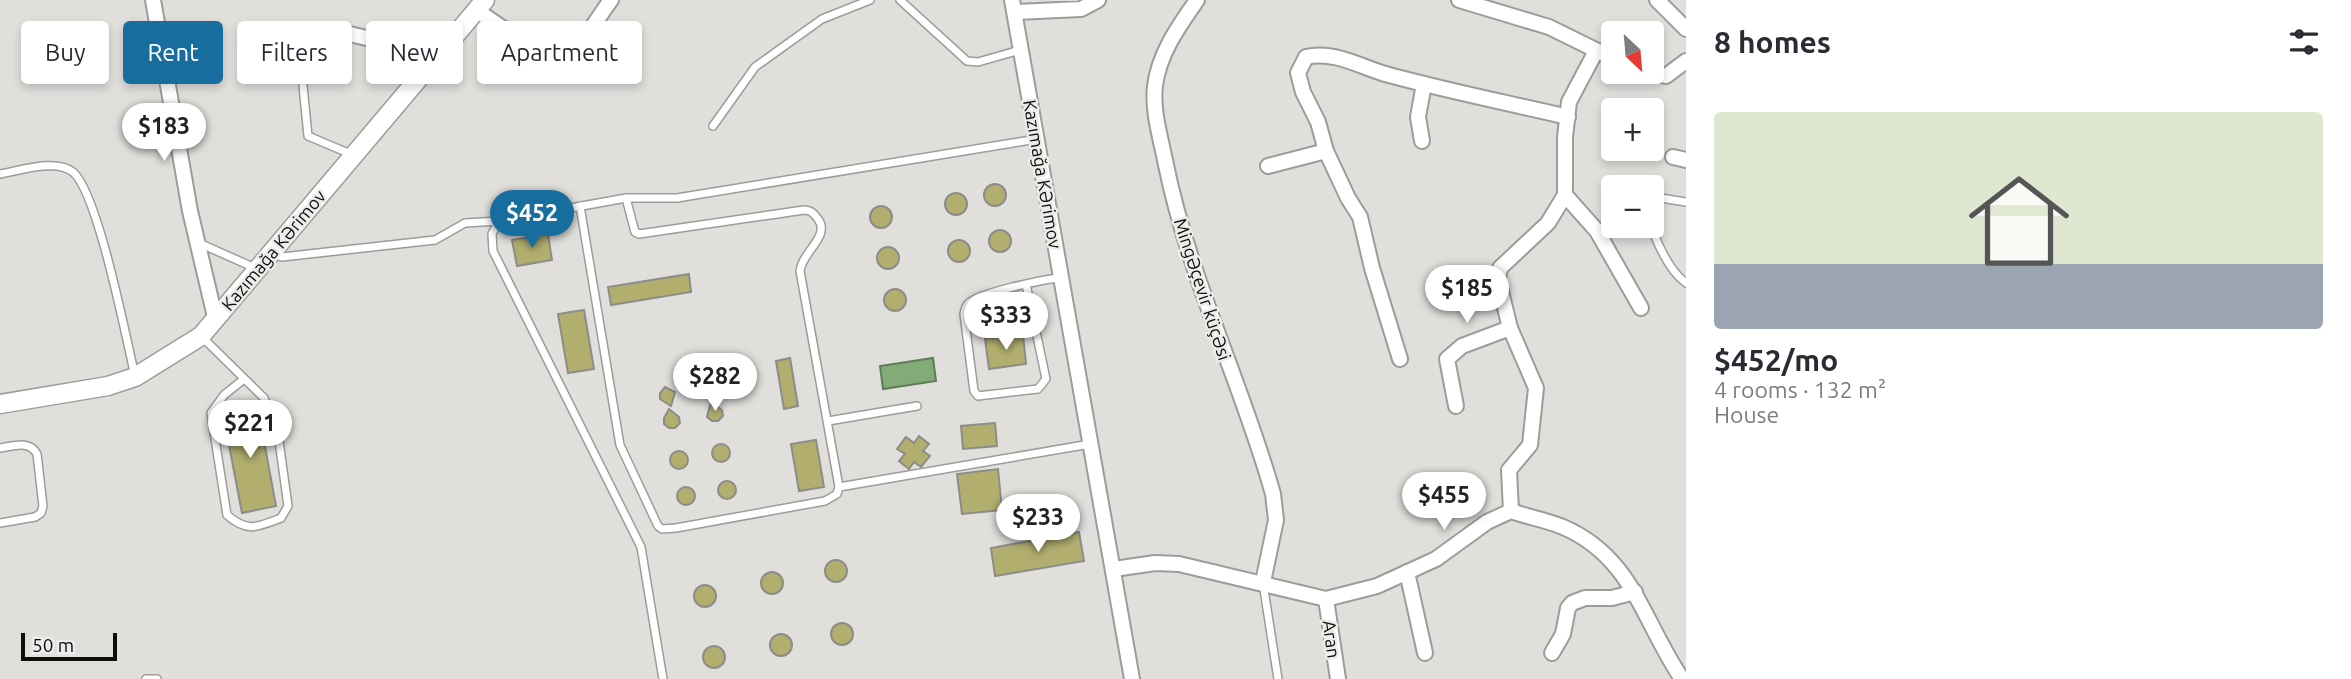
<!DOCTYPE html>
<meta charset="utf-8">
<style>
body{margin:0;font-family:Ubuntu,sans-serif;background:#f7f7f7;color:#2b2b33;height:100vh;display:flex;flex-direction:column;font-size:26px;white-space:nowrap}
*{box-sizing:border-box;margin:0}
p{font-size:23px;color:#7c7c81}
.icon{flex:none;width:38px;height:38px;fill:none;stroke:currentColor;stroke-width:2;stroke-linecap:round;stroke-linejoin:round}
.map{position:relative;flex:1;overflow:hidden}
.details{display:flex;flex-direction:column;background:#fff;width:665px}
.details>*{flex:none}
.hud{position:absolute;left:21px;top:21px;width:665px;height:63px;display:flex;gap:14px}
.needle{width:46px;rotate:154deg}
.buttons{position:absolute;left:1601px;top:21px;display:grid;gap:14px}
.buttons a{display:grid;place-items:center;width:63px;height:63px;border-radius:7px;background:#fff;box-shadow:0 4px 10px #0003;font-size:35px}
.scale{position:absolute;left:21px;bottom:18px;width:96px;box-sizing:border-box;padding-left:7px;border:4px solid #0e0d0c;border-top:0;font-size:19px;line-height:24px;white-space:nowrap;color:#0e0d0c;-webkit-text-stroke:5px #eeecea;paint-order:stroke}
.price{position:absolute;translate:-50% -60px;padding:0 16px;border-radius:24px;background:#fff;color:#222;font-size:23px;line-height:46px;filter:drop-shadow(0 2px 4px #0008)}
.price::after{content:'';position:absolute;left:50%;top:42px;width:21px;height:16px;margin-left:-10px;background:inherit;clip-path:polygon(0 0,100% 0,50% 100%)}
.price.current{background:#176e9e;color:#fff}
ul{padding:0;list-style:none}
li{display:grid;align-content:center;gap:14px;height:371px;padding:0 28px}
li span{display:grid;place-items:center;height:217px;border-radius:7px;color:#555}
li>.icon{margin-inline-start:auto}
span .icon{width:126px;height:126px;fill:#fffc;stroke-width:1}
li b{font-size:30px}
h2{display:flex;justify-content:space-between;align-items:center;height:84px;padding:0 28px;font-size:30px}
.tag{padding:0 24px;border-radius:7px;background:#fff;box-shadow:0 4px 10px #0003;font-size:24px;line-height:63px}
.tag.current{background:#176e9e;color:#fff}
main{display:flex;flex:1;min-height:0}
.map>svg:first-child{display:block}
</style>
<main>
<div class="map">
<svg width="1686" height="679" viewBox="0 0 1686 679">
<rect width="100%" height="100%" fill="#e1dfdc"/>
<!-- water -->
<path fill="#83ab78" stroke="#607c58" stroke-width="2" d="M933 358 936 381 883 389 880 366Z"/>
<!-- building -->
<g fill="#b2af6e" stroke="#8c8c89" stroke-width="2">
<circle cx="995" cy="195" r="11"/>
<circle cx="956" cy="204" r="11"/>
<circle cx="881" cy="217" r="11"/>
<circle cx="1000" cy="241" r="11"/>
<path d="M548 234 552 260 517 266 512 240Z"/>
<circle cx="959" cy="251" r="11"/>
<circle cx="888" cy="258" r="11"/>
<path d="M689 274 691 292 611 305 608 287Z"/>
<circle cx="895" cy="300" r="11"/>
<path d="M584 310 594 369 568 373 558 314Z"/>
<path d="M1023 335 1026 364 989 369 985 339Z"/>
<path d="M790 358 798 406 784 409 776 361Z"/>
<path d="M708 380 718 385 714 399 705 395 702 389Z"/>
<path d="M665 387 675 392 671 406 660 399V393Z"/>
<path d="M711 402 722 410 723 416 718 421H712L707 417Z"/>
<path d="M258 409 276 506 242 513 223 414Z"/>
<path d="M669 409 679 417 680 423 675 428H669L664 424V418Z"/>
<path d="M995 423 997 446 963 449 961 426Z"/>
<path d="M919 436 929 444 923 451 930 456 921 467 914 462 909 469 899 461 905 454 897 449 906 437 914 443Z"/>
<path d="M816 440 824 487 799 491 791 444Z"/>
<circle cx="721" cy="453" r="9"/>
<circle cx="679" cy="460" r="9"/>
<path d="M998 469 1002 510 962 514 957 474Z"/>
<circle cx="727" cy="490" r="9"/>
<circle cx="686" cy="496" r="9"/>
<path d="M1079 532 1084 561 995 576 991 548Z"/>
<circle cx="836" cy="571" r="11"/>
<circle cx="772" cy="583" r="11"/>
<circle cx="705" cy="596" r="11"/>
<circle cx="842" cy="634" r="11"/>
<circle cx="781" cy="645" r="11"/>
<circle cx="714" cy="657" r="11"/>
</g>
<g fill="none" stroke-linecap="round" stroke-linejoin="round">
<defs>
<g id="service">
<path d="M900 0 967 61 978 62 1020 50"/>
<path d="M303 86 308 136 353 155"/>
<path d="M713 126 755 67 822 19 870 0"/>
<path d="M0 174C19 171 56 158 73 172 98 193 126 338 135 376"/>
<path d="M1652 204 1661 198 1686 202"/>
<path d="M580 206 620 445 658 526 662 529 676 528 825 501 837 494 839 487 800 271C802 252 831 236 818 219 813 213 811 210 804 210L639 234 635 232 626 198"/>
<path d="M1651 226C1658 245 1669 271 1686 283"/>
<path d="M199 243 255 268"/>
<path d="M271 253 282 257 435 240 465 223 499 221"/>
<path d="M1026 284 1046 379 1038 389 978 396 974 391 964 314C965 311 965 307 968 304 977 293 1045 279 1061 278"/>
<path d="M202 337 264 398 278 434 288 506 281 518C257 527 248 533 227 515L211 413 224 395 244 379"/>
<path d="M828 421 917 406"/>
<path d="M0 448C14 446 30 440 37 454L43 506 41 513 35 517 0 523"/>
<path d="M839 487 1090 444"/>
<path d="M1263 583 1278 679"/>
<path d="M146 679H157"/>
<path d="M663 679 641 547 493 251 492 234 499 221 626 198H677L1037 139"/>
</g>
<g id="minor">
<path d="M153 0 190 211 215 317"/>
<path d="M1012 0 1132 679"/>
<path d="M1197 0C1179 26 1159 53 1155 86 1152 112 1161 139 1166 165 1189 278 1242 383 1273 494L1276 520 1263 582"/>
<path d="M1459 0 1549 27 1614 59"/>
<path d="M1657 0 1686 29"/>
<path d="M476 10 551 61C577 59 596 19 611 0"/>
<path d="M1015 12 1081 9 1098 0"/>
<path d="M337 31 438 55"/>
<path d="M1644 72 1666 76 1686 61"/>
<path d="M1422 141 1418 117 1424 84"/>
<path d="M1673 157 1686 160"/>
<path d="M1268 166 1326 151"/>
<path d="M1565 195 1597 231 1641 308"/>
<path d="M1400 359 1372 268 1360 217 1348 198 1326 151 1318 122 1303 92 1298 73 1306 57C1335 50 1362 68 1389 75 1448 91 1508 103 1568 117"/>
<path d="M1456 406 1447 359 1462 346 1510 328"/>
<path d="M1511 511 1509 470 1530 445 1536 388 1510 328 1498 279 1500 268 1548 223 1565 195V137L1569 102 1596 51"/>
<path d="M1114 569 1155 563 1179 564 1326 599 1377 586 1436 559 1487 522 1511 511C1528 517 1546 520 1563 527 1633 557 1643 622 1682 679"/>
<path d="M1407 572 1425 653"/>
<path d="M1326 599 1338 679"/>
<path d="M1552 653 1563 634 1568 608 1572 603 1585 598H1612L1635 592"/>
</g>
<path id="tertiary" d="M0 404 108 386 135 377 201 336 485 0"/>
</defs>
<!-- service casing -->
<use href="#service" stroke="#9e9c9a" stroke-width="10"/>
<!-- minor casing -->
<use href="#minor" stroke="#9e9c9a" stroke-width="18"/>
<!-- tertiary casing -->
<use href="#tertiary" stroke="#9e9c9a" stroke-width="21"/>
<!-- service -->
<use href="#service" stroke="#fff" stroke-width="7"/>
<!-- minor -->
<use href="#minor" stroke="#fff" stroke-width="14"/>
<!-- tertiary -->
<use href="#tertiary" stroke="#fff" stroke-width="18"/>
</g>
<g text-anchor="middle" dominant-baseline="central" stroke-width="5" stroke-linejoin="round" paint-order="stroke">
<!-- street labels -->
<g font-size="18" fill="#0e0d0c" stroke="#eeecea">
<text transform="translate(1043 174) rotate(80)">Kazımağa Kərimov</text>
<text transform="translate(273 250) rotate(-50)">Kazımağa Kərimov</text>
<text transform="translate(1203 289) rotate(72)">Mingəçevir küçəsi</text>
<text transform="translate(1332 639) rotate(82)">Aran</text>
</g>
</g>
</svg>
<div class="buttons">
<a><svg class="needle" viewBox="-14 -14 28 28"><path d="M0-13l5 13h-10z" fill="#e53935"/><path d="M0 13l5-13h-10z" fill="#7c7c81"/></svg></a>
<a>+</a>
<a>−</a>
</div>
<div class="scale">50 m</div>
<b class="price" style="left:164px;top:163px">$183</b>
<b class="price current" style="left:532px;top:250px">$452</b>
<b class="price" style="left:1467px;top:325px">$185</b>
<b class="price" style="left:1006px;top:352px">$333</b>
<b class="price" style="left:715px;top:413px">$282</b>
<b class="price" style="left:250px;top:460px">$221</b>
<b class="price" style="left:1444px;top:532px">$455</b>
<b class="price" style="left:1038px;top:554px">$233</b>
<div class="hud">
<a class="tag">Buy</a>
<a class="tag current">Rent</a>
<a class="tag">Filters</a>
<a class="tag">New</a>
<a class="tag">Apartment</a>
</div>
</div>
<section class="details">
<h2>8 homes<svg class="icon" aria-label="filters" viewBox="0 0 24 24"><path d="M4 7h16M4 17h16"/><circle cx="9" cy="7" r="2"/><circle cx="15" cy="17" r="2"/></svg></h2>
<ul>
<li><span style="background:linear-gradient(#dfe7d0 70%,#9aa5b1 0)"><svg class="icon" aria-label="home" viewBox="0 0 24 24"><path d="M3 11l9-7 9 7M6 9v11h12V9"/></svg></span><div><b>$452/mo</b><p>4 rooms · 132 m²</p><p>House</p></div></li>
</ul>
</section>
</main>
